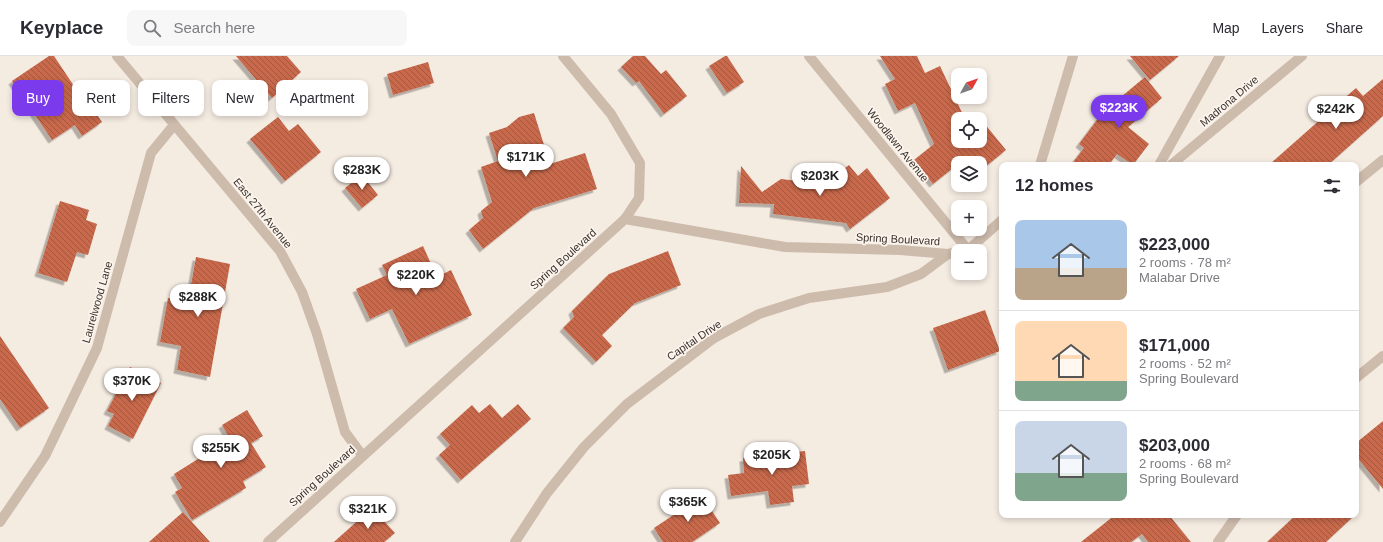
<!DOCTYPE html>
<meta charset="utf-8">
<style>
body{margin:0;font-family:Arial,sans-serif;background:#f7f7f7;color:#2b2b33;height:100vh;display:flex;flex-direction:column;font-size:15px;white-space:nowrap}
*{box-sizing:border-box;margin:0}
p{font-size:13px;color:#7c7c81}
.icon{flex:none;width:22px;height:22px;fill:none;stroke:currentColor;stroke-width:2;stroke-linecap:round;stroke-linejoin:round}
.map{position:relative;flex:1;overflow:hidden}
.side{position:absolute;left:999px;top:106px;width:360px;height:356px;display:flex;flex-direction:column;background:#fff;border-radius:8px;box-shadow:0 2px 6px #0003}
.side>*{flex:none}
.top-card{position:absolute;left:12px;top:24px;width:380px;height:36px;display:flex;gap:8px}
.needle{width:26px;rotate:50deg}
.fabs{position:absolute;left:951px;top:12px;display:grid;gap:8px}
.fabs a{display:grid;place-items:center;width:36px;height:36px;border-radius:8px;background:#fff;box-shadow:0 2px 6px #0003;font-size:20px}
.price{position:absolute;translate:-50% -34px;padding:0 9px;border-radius:14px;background:#fff;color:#222;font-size:13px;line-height:26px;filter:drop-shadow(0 1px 2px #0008)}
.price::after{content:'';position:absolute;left:50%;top:24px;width:12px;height:9px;margin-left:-6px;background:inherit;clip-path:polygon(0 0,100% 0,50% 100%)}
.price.active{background:#7c3aed;color:#fff}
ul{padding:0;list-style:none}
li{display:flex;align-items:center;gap:12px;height:100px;padding:0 16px}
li+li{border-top:1px solid #e1e1e2}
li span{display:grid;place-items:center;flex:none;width:112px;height:80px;border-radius:8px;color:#555}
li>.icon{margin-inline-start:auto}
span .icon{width:48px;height:48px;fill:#fffc;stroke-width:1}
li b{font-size:17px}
h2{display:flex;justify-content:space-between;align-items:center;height:48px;padding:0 16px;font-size:17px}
.chip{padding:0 14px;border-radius:8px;background:#fff;box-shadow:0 2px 6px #0003;font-size:14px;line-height:36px}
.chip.active{background:#7c3aed;color:#fff}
header{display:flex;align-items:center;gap:24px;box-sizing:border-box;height:56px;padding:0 20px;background:#fff;border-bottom:1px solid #e1e1e2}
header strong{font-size:19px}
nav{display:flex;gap:22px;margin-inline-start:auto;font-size:14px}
.search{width:280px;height:36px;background:#f7f7f7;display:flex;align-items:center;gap:10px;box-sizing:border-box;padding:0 14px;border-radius:8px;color:#7c7c81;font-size:15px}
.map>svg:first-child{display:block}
</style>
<header>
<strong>Keyplace</strong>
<div class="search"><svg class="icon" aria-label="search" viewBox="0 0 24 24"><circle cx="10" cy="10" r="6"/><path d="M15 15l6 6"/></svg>Search here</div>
<nav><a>Map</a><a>Layers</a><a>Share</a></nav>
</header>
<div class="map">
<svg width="1383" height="486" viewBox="0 0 1383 486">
<defs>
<pattern id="building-back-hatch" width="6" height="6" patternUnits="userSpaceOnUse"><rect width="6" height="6" fill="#c8694b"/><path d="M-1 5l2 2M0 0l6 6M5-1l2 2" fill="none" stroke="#a4573f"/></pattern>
<filter id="shadow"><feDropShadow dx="-3.5" dy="3.5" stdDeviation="0" flood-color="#0004"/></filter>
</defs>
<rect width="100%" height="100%" fill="#f4ebe1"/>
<!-- building -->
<g fill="url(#building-back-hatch)" filter="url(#shadow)">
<path d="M49 0H54L84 45 87 44 102 66 82 80 75 69 52 84 12 25Z"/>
<path d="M236 0H287L301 16 272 42Z"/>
<path d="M633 0H645L661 18 666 14 687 40 664 58 639 25 636 27 621 11Z"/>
<path d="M725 0H727L744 26 727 37 709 10Z"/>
<path d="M880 0H917L925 17 940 10 965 63H958V85H980V63H966L975 56 1006 94 980 115V107H974L968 100 933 128 914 104 934 88 915 47 898 55 885 28 895 23Z"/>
<path d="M1130 0H1179L1150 24Z"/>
<path d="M428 6 434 27 393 39 387 18Z"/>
<path d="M1145 21 1162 42 1128 71 1149 88 1133 109 1117 98 1109 109H1071L1084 92 1079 88 1103 56Z"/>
<path d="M1383 23V60L1328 109H1269L1356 32 1363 40Z"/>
<path d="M534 57 550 108 585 97 597 133 534 152 483 193 469 174 483 162 481 155 492 146 481 111 498 105 489 77 507 71 519 61Z"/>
<path d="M278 61 289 75 298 68 321 96 285 125 250 83Z"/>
<path d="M849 109 858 120 867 112 890 142 850 173 846 167 773 158 774 148 739 147 741 110 762 136 781 123 824 128Z"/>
<path d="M362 119 378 139 362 152 345 132Z"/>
<path d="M60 145 89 154 86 164 97 168 88 199 77 196 67 226 38 217Z"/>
<path d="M423 190 437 221 451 214 472 259 409 288 392 253 370 263 356 233 387 219 382 209Z"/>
<path d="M668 195 681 229 635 247 602 279 612 290 596 306 563 272 574 261 572 255 609 218Z"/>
<path d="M196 201 230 208 210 321 177 314 181 290 160 286 168 242 188 246Z"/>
<path d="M985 254 1000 295 948 314 933 272Z"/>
<path d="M0 280 49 352 20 372 0 343Z"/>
<path d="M130 311 161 327 133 383 108 370 114 358 107 355Z"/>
<path d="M490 348 502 362 518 348 531 363 461 424 439 399 450 389 440 378 472 349 479 357Z"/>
<path d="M247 354 263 380 251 387 266 411 243 425 246 432 192 464 175 436 182 432 174 418 230 383 222 369Z"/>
<path d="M1383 365V433L1356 400V387Z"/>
<path d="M805 395 809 428 792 430 794 446 770 449 768 435 731 440 728 419 744 417 743 402Z"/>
<path d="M702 440 720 467 692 486H663L654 472Z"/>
<path d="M372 452 395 477 384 486H334Z"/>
<path d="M183 456 210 486H149Z"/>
<path d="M1115 459H1169L1191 486H1148L1142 478 1131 486H1081Z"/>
<path d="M1296 459H1355L1326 486H1267Z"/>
</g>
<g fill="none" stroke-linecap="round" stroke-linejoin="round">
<!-- minor -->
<g stroke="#cdbbac" stroke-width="10">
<path d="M117 0 280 195 302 236 317 278 345 376 362 399"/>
<path d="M563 0 611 58 640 107 639 142 625 163"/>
<path d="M809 0 968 194"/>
<path d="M1040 109 1073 0"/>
<path d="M1159 109 1220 0"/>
<path d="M1171 109 1302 0"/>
<path d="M1356 126 1383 104"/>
<path d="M962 195 968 194 1002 164"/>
<path d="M1356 322 1383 300"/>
<path d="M0 466 45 400 97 292 151 97 174 69"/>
<path d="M268 486 625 163 785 191 900 194 948 198 958 196"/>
<path d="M515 486 547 437 584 391 627 348 714 282 759 258 809 242 887 231 921 218 948 198"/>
<path d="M1218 486 1237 459"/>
</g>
</g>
<g text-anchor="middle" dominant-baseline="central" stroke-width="3.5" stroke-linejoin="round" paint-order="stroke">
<!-- street labels -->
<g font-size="11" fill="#3b302b" stroke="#fbf5ee">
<text transform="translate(1229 45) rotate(-40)">Madrona Drive</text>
<text transform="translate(898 89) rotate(51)">Woodlawn Avenue</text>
<text transform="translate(263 157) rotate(51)">East 27th Avenue</text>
<text transform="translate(898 183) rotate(3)">Spring Boulevard</text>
<text transform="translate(563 203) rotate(-42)">Spring Boulevard</text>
<text transform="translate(97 246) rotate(-74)">Laurelwood Lane</text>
<text transform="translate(694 284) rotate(-34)">Capital Drive</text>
<text transform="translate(322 420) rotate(-42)">Spring Boulevard</text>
</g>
</g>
</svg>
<div class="fabs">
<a><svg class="needle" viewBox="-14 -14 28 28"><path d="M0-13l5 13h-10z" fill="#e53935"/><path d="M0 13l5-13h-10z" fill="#7c7c81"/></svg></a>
<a><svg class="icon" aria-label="locate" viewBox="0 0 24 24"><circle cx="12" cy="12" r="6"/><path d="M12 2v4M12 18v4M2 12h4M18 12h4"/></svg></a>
<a><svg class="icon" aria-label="layers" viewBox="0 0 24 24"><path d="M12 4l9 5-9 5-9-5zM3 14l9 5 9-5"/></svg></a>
<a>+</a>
<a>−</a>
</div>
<b class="price active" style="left:1119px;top:73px">$223K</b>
<b class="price" style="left:1336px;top:74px">$242K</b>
<b class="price" style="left:526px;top:122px">$171K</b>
<b class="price" style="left:362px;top:135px">$283K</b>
<b class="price" style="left:820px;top:141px">$203K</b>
<b class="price" style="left:416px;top:240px">$220K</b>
<b class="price" style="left:198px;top:262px">$288K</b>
<b class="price" style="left:132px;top:346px">$370K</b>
<b class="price" style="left:221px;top:413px">$255K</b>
<b class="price" style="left:772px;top:420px">$205K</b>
<b class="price" style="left:688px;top:467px">$365K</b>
<b class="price" style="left:368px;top:474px">$321K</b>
<div class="top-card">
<a class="chip active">Buy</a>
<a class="chip">Rent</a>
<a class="chip">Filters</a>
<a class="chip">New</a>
<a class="chip">Apartment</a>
</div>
<section class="side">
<h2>12 homes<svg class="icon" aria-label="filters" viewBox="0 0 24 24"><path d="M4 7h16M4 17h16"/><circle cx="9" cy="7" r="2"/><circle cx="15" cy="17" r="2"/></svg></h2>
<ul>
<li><span style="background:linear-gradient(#a9c7e8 60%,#b9a48a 0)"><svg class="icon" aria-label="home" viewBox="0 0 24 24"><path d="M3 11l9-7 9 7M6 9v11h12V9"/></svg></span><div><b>$223,000</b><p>2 rooms · 78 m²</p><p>Malabar Drive</p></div></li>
<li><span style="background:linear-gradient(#ffd9b3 75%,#7fa58c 0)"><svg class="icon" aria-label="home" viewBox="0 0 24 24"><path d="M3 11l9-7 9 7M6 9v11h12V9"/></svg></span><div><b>$171,000</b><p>2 rooms · 52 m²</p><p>Spring Boulevard</p></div></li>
<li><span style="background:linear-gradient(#c9d6e8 65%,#7fa58c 0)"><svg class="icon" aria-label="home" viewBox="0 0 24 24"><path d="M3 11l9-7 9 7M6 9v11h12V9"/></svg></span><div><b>$203,000</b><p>2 rooms · 68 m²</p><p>Spring Boulevard</p></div></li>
</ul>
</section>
</div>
